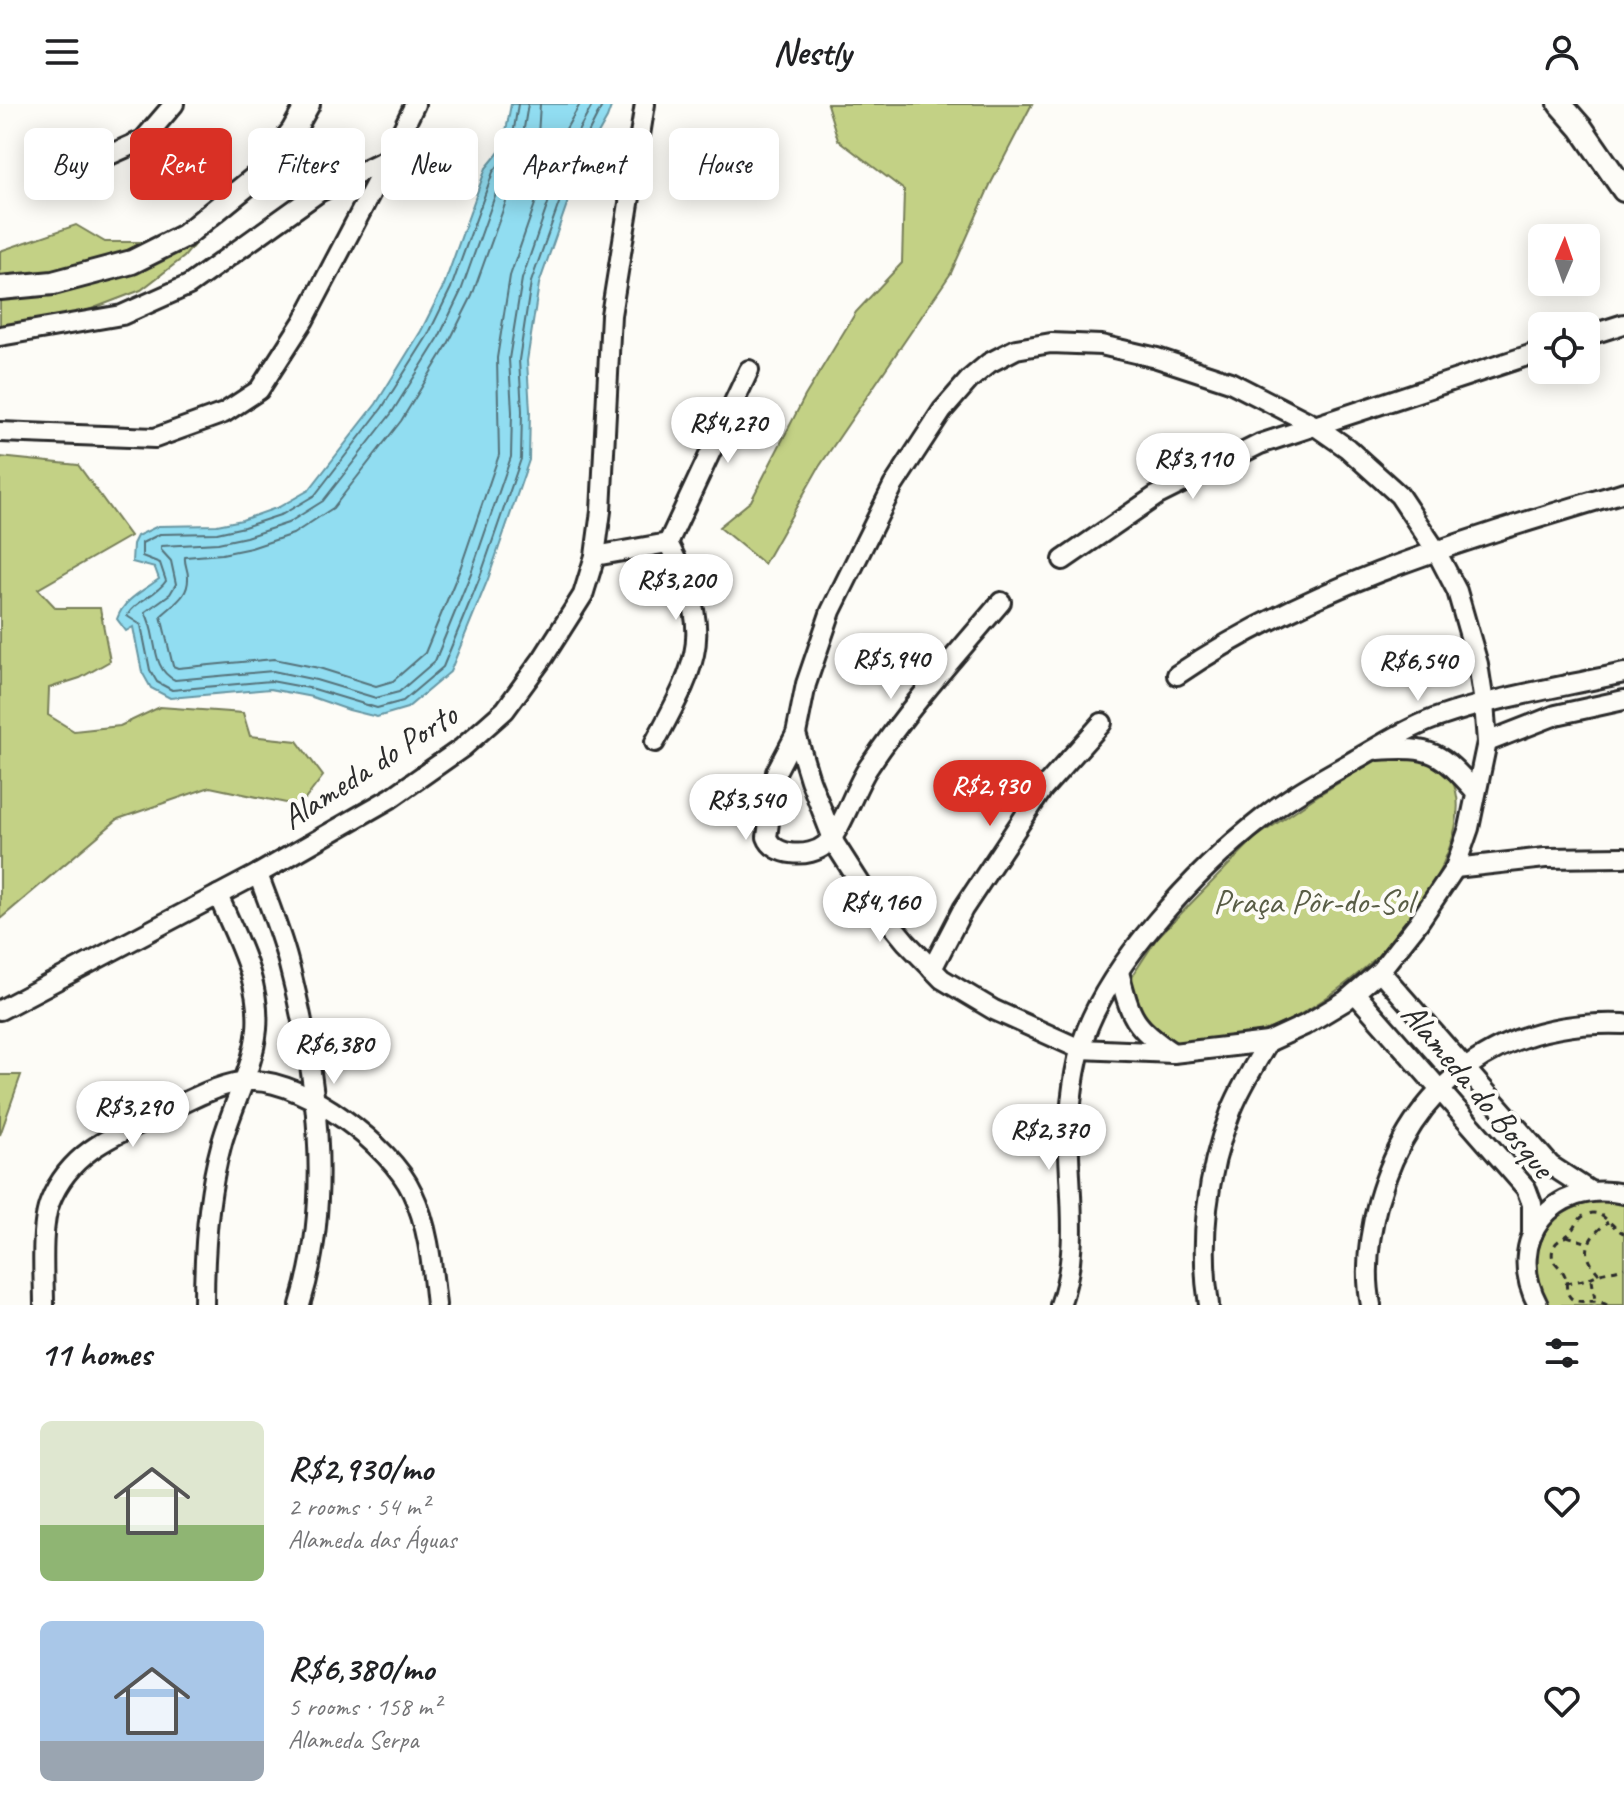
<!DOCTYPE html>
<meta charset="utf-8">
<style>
body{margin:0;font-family:Caveat,sans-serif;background:#f2f2f2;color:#202124;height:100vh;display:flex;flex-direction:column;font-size:30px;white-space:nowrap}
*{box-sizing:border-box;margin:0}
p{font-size:26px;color:#757577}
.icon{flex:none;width:44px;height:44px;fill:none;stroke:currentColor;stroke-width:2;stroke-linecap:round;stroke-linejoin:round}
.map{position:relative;height:1201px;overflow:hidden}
.details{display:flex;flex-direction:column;background:#fff;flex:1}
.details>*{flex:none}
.hud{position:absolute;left:24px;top:24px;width:800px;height:72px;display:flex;gap:16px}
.needle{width:52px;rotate:2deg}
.buttons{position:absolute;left:1528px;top:120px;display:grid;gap:16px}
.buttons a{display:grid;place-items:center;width:72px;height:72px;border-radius:12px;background:#fff;box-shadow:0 4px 20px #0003;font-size:40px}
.price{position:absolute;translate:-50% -68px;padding:0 18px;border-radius:28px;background:#fff;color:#222;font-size:26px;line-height:52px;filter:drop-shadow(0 2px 4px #0008)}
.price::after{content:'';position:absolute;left:50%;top:48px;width:24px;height:18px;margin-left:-12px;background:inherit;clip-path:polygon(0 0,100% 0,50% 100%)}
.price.on{background:#d93025;color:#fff}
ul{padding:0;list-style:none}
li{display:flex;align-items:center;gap:24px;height:200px;padding:0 40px}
li span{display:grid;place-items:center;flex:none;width:224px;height:160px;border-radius:12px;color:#555}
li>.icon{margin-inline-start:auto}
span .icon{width:96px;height:96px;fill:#fffc;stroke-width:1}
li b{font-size:34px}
h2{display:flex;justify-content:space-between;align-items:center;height:96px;padding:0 40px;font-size:34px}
.chip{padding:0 28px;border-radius:12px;background:#fff;box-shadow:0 4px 20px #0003;font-size:28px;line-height:72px}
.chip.on{background:#d93025;color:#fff}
header{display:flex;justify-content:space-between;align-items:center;height:104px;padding:0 40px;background:#fff;font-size:36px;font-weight:600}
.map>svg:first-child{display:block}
</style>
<header><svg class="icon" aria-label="menu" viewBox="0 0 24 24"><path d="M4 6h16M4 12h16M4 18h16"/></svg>Nestly<svg class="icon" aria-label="person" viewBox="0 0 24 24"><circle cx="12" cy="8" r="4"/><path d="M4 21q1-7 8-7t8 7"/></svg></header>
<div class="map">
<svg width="1624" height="1201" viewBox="0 0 1624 1201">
<rect width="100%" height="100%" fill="#fdfcf7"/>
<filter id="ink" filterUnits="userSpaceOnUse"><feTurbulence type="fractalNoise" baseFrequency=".0125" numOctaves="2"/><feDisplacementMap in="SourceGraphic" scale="16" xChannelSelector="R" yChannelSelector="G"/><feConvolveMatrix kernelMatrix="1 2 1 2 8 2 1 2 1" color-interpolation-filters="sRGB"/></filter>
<g filter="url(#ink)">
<!-- green -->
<g fill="#c3d185" stroke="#777e58" stroke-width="2">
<path d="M827 0H1032L990 81 951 169 819 363 764 460 719 423 751 397 805 292 856 208 902 159 904 86 838 36Z"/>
<path d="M228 100 184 153 141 186 73 212 0 224V147L76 121 105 138H149Z"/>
<path d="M0 353 78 361 130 432 38 485 56 504H100L110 557 80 574 49 584 48 611 74 627 120 622 160 603 243 609 250 632 297 637 323 672 300 702 210 683 118 715 0 815Z"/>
<path d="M1383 652C1397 653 1419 650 1431 656 1497 690 1424 805 1390 840 1363 868 1332 892 1299 911 1261 933 1206 944 1163 940L1129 890 1133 871 1157 834 1255 734 1317 692Z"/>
<path d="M0 971H21L0 1031Z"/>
<path d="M1603 1097 1624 1101V1201H1549C1521 1150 1544 1102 1603 1097Z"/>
</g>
<!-- water -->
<path fill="#91ddf1" stroke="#6896a2" stroke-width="2" d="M511 0H612L607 14 581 60 539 180 527 257 530 307 529 356 488 475 450 568 407 604 377 613 349 606 312 593 270 585 170 594 151 584 142 568 133 523 126 527 117 515C124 495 143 487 159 475L155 464 132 458 133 440 137 432 158 422 217 421 242 416 279 403 309 386 376 300 421 227 444 181 486 64 509 36 506 27Z"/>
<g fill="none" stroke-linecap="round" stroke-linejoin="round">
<!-- shore -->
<g stroke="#54727a" stroke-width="2">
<path d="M518 0 514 25 516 39 493 68 451 184 428 231 382 304 315 391 283 410 244 423 217 429 160 430 142 439V452L160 459 166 477C156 492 136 496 127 512L141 521 150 566 157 578 172 586 271 577 314 585 377 604 403 597 443 563 480 473 521 355 522 307 519 256 531 178 574 57 603 0"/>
<path d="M528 0 524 24 526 43 518 56 502 72 461 187 438 235 391 310 323 397 288 419 246 433 218 439 161 442V446L171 457 176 480 170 490 145 508C158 530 150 565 175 576L273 567 316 576 376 594 399 588 435 557 471 469 511 353 512 308 509 255 522 175 564 53 593 0"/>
<path d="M540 0 537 47 528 63 513 78 472 192 448 240 401 317 333 404 293 430 251 444 222 450 185 453C184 460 188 465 188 473 189 493 173 500 161 512L173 562 178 564 274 555 319 564 376 582 393 577 425 549 460 465 499 351 497 254 510 172 553 48 580 0"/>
</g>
<defs>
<g id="minor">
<path d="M89 60 143 36 174 0"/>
<path d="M0 232 122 211 189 181 319 88 389 54"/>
<path d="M1586 232 1624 220"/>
<path d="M1051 239 1101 241 1157 254 1230 278 1314 321 1347 344 1399 391 1435 445 1457 487 1478 560 1484 599 1487 638 1469 724 1455 764 1418 819 1380 867 1345 897 1305 921 1268 938 1173 949 1080 945 994 906 942 875 906 838 869 793 835 740 810 676 796 630 806 580 831 507 893 382 942 307 970 275 989 259 1016 245Z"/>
<path d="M0 328 155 334 224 309 259 286 304 216 389 54 415 0"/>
<path d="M668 439 749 266"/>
<path d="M595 452 668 439C714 529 700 554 655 638"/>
<path d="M1063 456 1156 392 1260 340 1542 247"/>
<path d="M1177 571C1312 479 1469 435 1624 388"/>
<path d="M796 630 776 668 767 733C774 753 810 754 825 741 843 726 855 681 870 661 909 603 956 551 1001 498"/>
<path d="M1487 638 1556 611 1624 596"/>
<path d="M1378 646C1433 642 1440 648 1476 688"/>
<path d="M1455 764 1545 754 1624 753"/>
<path d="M258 770C268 798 280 827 288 857 316 964 334 1093 300 1201"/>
<path d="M932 865 963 805 1042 686 1102 619"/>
<path d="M1380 867 1550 1061 1590 1087"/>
<path d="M1119 868C1131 914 1133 922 1173 949"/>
<path d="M1355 889 1526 1084 1532 1100V1131"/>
<path d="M0 906 258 770 391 694 462 644 505 606 543 554 583 491 595 452 601 407 611 211 645 0"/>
<path d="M44 1201C44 1174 40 1122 50 1098 68 1052 108 1033 150 1015 179 1002 222 976 253 977 305 977 391 1042 412 1088 429 1123 432 1163 436 1201"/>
<path d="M204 1201C204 1149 207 1093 221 1042 231 1003 253 966 257 925 261 877 236 834 218 791"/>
<path d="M1060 1201C1078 1151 1071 1103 1069 1051 1068 1017 1072 976 1081 943 1103 864 1199 764 1263 714 1291 691 1324 674 1355 656 1381 641 1408 624 1436 614 1497 593 1561 583 1624 569"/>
<path d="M1209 1201C1199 1138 1207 1069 1230 1010 1239 985 1255 961 1268 938"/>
<path d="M1371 1201C1364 1167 1369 1132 1378 1098 1412 979 1501 915 1624 920"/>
<path d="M1538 1201C1503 1136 1553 1074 1624 1090"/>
</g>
<g id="tertiary">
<path d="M1560 0 1581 24 1624 86"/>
<path d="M0 184 53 179 132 158 184 132 259 71 293 27 308 0"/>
</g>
</defs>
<!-- minor casing -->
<use href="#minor" stroke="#2b2b2b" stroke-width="24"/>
<!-- tertiary casing -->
<use href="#tertiary" stroke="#2b2b2b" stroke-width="28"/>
<!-- path -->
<g stroke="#2b2b2b" stroke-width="3" stroke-dasharray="6 6" stroke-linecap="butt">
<path d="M1567 1132 1588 1139"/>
<path d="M1599 1170C1579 1148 1587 1134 1608 1118"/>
<path d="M1592 1176 1595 1196"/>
<path d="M1566 1179C1579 1177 1587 1176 1598 1170 1607 1166 1615 1168 1624 1163"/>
<path d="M1607 1201C1594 1193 1581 1201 1572 1195 1564 1188 1568 1181 1565 1172 1561 1161 1549 1159 1553 1145 1556 1135 1565 1135 1571 1128 1576 1124 1577 1117 1582 1113 1585 1111 1590 1109 1593 1109 1605 1109 1613 1125 1624 1129"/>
</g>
<!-- minor -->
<use href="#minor" stroke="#fdfcf7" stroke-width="18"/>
<!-- tertiary -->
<use href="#tertiary" stroke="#fdfcf7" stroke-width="22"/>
</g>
</g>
<g text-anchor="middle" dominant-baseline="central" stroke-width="8" stroke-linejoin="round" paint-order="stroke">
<!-- street labels -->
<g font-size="34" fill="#2b2b2b" stroke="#fdfcf7">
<text transform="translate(369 662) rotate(-33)">Alameda do Porto</text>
<text transform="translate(1478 986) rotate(50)">Alameda do Bosque</text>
</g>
<!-- park labels -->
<g font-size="34" fill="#595d46" stroke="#fdfcf7">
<text x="1313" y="797">Praça Pôr-do-Sol</text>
</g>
</g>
</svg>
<div class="buttons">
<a><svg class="needle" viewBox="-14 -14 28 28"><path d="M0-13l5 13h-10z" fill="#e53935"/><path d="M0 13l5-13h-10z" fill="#757577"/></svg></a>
<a><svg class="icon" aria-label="locate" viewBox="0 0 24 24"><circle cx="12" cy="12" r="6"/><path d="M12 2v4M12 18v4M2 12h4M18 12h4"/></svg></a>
</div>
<b class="price" style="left:728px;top:361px">R$4,270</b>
<b class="price" style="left:1193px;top:397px">R$3,110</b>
<b class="price" style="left:676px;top:518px">R$3,200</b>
<b class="price" style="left:891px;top:597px">R$5,940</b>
<b class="price" style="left:1418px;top:599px">R$6,540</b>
<b class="price on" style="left:990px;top:724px">R$2,930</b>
<b class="price" style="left:746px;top:738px">R$3,540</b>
<b class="price" style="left:880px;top:840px">R$4,160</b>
<b class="price" style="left:334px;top:982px">R$6,380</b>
<b class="price" style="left:133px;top:1045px">R$3,290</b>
<b class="price" style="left:1049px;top:1068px">R$2,370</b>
<div class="hud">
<a class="chip">Buy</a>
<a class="chip on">Rent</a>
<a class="chip">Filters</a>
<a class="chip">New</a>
<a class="chip">Apartment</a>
<a class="chip">House</a>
</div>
</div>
<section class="details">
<h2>11 homes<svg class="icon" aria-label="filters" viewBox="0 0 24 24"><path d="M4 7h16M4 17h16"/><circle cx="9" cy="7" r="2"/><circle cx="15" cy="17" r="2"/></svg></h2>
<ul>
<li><span style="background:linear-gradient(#dfe7d0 65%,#8fb573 0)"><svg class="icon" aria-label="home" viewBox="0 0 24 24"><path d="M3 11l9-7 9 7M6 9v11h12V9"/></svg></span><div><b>R$2,930/mo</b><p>2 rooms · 54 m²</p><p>Alameda das Águas</p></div><svg class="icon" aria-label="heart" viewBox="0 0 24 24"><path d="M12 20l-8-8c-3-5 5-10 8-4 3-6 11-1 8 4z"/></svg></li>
<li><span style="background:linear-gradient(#a9c7e8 75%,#9aa5b1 0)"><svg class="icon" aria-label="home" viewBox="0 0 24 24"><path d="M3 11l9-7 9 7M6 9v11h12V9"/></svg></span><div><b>R$6,380/mo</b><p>5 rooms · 158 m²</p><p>Alameda Serpa</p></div><svg class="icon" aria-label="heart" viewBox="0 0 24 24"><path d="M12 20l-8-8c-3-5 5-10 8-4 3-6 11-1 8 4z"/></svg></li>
</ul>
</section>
